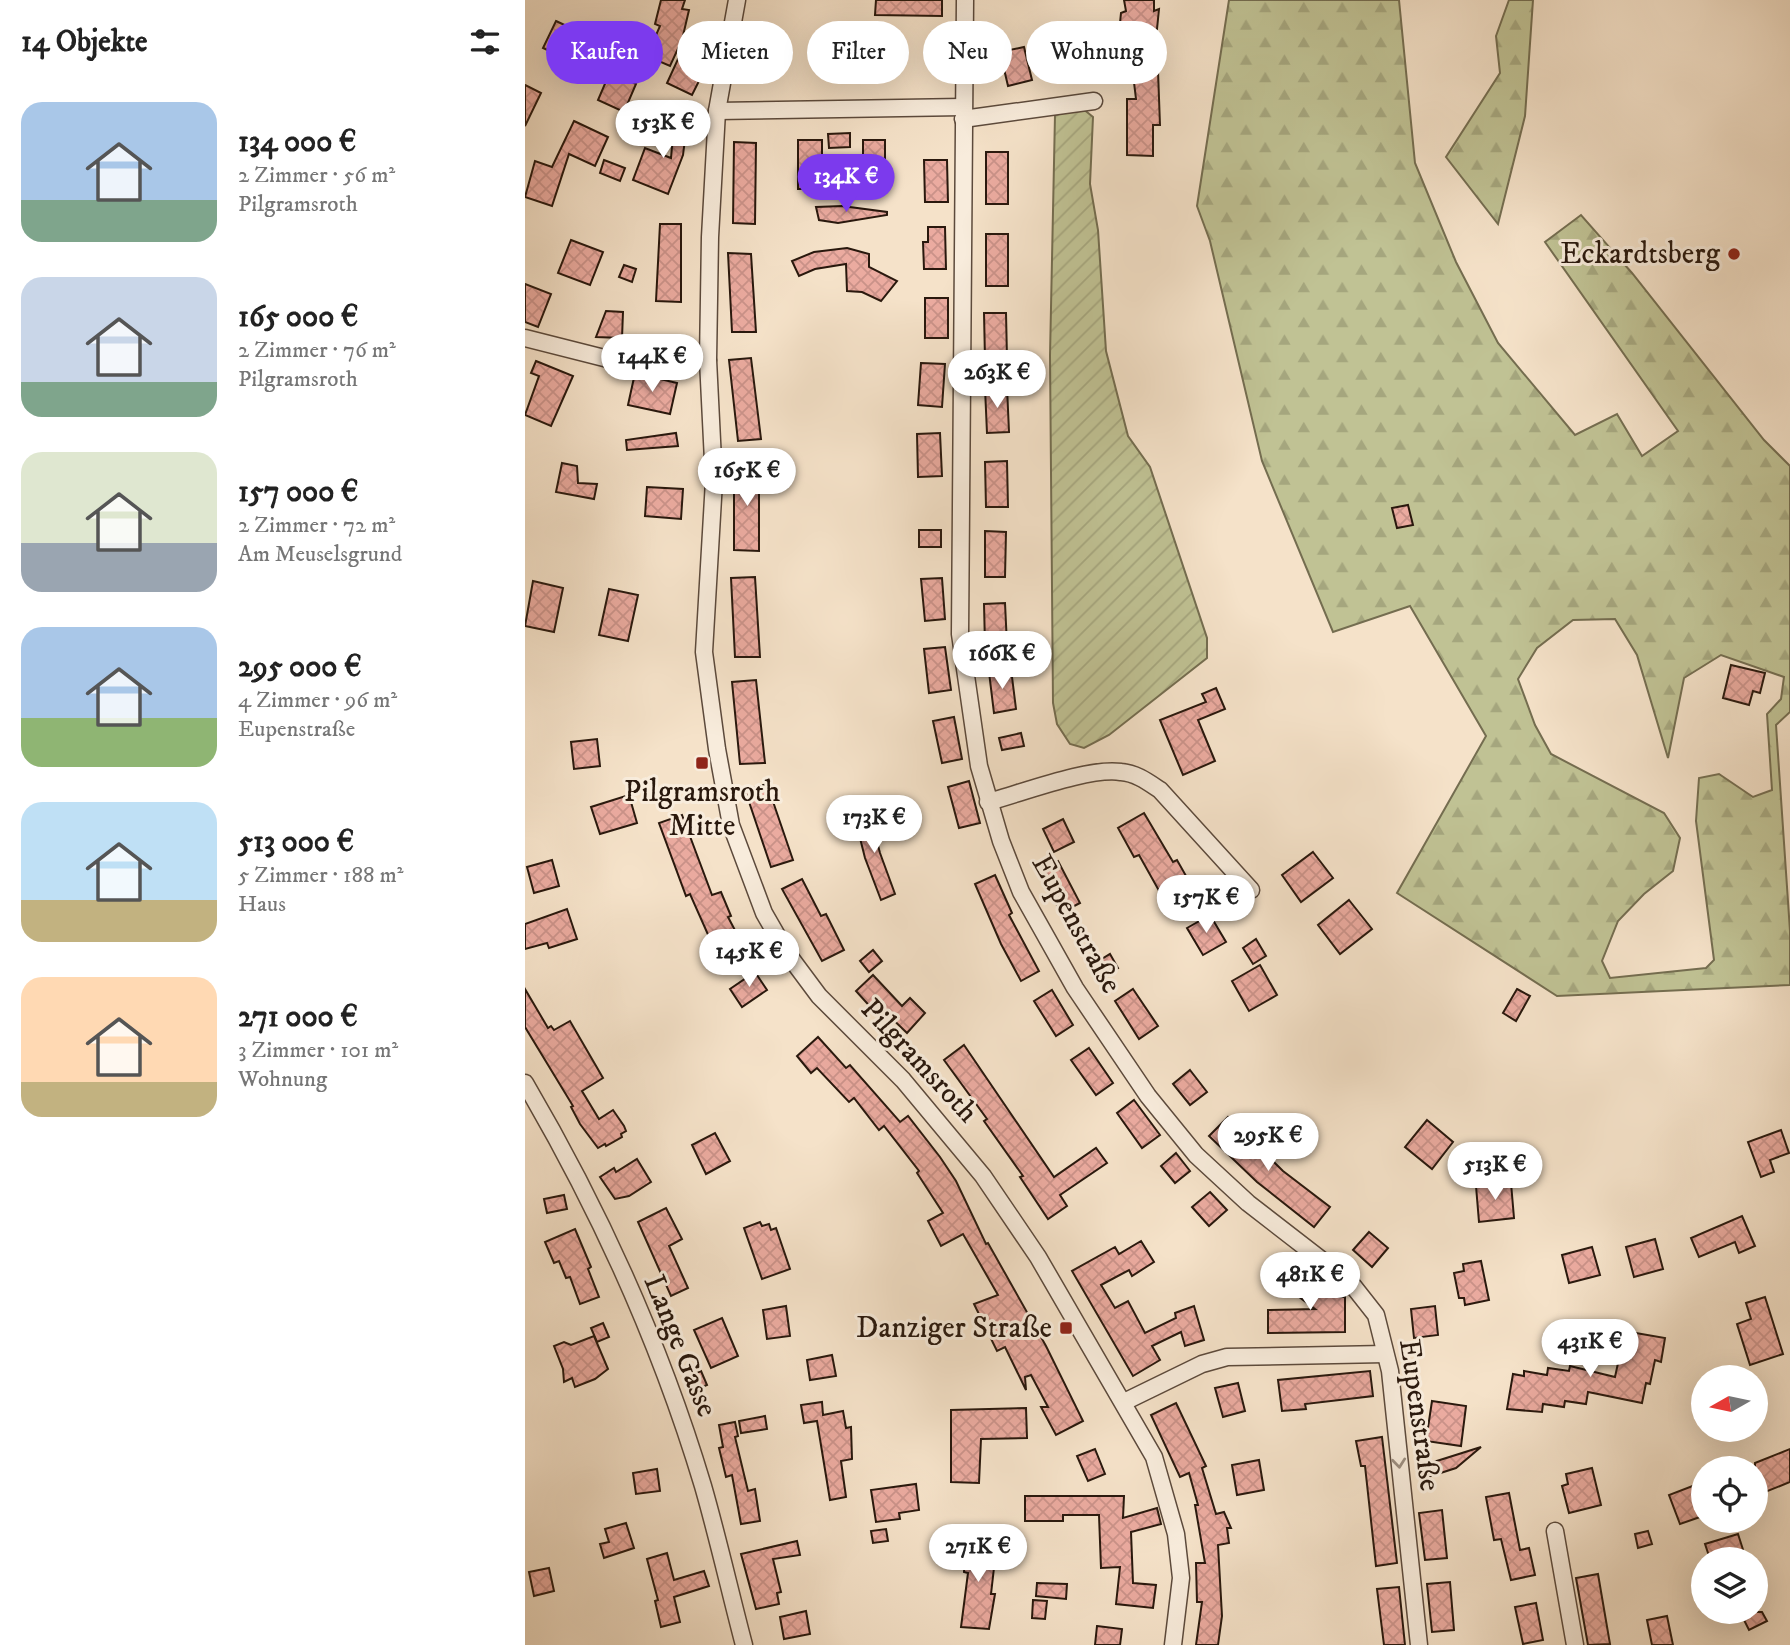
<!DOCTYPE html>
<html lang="de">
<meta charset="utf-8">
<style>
body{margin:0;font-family:"IM FELL DW Pica",serif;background:#f6f6f6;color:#222;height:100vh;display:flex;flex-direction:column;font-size:26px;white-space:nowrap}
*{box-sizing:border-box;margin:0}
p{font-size:23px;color:#767676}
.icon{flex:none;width:38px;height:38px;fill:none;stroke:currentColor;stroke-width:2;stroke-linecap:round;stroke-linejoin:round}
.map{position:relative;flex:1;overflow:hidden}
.details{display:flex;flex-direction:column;background:#fff;width:525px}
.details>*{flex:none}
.banner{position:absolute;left:21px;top:21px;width:665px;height:63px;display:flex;gap:14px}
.needle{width:46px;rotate:261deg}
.buttons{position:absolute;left:1166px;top:1365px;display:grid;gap:14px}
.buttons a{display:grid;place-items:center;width:77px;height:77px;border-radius:50%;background:#fff;box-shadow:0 7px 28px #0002;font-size:35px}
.price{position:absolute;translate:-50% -60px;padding:0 16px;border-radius:24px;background:#fff;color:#222;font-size:23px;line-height:46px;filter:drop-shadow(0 2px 4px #0008)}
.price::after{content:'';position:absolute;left:50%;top:42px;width:21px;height:16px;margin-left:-10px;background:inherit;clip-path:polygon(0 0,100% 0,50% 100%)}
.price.active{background:#7c3aed;color:#fff}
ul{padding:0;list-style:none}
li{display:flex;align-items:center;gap:21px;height:175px;padding:0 21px}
li span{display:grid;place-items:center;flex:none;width:196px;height:140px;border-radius:21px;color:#555}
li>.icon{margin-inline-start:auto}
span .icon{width:84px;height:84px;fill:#fffc;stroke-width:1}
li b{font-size:30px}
h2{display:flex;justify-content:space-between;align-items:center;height:84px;padding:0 21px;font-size:30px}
.tag{padding:0 24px;border-radius:32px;background:#fff;box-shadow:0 7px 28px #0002;font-size:24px;line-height:63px}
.tag.active{background:#7c3aed;color:#fff}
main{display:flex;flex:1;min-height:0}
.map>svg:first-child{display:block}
</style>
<main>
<section class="details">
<h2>14 Objekte<svg class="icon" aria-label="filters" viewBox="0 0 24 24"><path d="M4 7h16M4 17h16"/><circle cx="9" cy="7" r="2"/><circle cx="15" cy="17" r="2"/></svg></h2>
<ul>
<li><span style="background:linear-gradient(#a9c7e8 70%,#7fa58c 0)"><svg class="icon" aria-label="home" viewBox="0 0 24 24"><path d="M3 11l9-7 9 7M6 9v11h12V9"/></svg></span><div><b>134 000 €</b><p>2 Zimmer · 56 m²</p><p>Pilgramsroth</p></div></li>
<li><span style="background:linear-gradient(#c9d6e8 75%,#7fa58c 0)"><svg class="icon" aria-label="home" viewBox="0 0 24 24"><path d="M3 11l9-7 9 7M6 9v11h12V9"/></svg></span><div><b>165 000 €</b><p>2 Zimmer · 76 m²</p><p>Pilgramsroth</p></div></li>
<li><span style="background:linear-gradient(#dfe7d0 65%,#9aa5b1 0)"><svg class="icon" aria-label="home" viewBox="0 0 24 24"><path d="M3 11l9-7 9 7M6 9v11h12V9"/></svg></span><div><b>157 000 €</b><p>2 Zimmer · 72 m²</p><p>Am Meuselsgrund</p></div></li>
<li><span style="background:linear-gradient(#a9c7e8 65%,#8fb573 0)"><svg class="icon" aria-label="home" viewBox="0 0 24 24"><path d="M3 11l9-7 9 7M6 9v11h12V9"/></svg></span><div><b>295 000 €</b><p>4 Zimmer · 96 m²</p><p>Eupenstraße</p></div></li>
<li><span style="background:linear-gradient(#bfe0f5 70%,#c2b280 0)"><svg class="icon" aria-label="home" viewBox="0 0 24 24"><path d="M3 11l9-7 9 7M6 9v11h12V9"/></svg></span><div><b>513 000 €</b><p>5 Zimmer · 188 m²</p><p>Haus</p></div></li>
<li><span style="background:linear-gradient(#ffd9b3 75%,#c2b280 0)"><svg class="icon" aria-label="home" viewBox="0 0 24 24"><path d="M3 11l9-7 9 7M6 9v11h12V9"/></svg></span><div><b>271 000 €</b><p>3 Zimmer · 101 m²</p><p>Wohnung</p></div></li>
</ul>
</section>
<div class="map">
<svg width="1265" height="1645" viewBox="0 0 1265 1645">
<defs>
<pattern id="forest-firs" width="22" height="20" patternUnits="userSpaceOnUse" patternTransform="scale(1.75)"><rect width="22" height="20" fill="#c0c294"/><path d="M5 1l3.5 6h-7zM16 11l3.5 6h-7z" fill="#a5a67e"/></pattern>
<pattern id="garden-furrows" width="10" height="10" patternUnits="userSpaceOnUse" patternTransform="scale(1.75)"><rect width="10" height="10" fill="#c0c294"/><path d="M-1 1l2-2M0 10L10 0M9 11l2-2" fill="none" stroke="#a5a67e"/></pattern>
<pattern id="building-cross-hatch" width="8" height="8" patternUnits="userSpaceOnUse" patternTransform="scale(1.75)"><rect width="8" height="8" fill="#ebaba0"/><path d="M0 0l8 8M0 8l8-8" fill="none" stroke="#ca9289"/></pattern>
</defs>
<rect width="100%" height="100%" fill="#f5e2c9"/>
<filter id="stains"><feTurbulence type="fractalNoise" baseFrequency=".00286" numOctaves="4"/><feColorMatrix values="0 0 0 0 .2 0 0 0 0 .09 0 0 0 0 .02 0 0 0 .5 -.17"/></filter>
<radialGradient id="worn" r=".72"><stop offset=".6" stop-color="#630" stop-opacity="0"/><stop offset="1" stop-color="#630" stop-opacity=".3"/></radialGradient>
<!-- forest -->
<g fill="url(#forest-firs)" stroke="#746d50" stroke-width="2" fill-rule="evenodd">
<path d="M704 0H874L890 163 931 262 973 343 1050 435 1092 414 1117 456 1153 431 1020 242 1056 215 1107 273 1239 440 1265 466V712L1251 725 1265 931V985L1032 996 872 893 961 736 885 606 808 632 737 461 685 241 672 206ZM1090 619 1112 655 1143 758 1159 678 1196 655 1259 677 1256 699 1242 714 1247 790 1228 797 1194 774 1174 778 1171 821 1189 960 1181 968 1085 978 1077 961 1093 921 1119 894 1148 871 1155 838 1139 813 1026 754 1010 725 993 679 1012 648 1048 620Z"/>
<path d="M984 0H1008L1000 116 973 224 921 157 975 73 971 36Z"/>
</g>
<!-- garden -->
<path fill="url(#garden-furrows)" stroke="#746d50" stroke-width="2" d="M557 108 568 117 565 184 573 230 581 351 603 436 625 467 682 638V658L584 735 559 748 545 744 532 724 528 703 525 356 530 115Z"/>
<!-- building -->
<g fill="url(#building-cross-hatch)" stroke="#29180d" stroke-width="2">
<path d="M136 0H160L157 9 164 10 157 40 145 66 122 56 135 26 130 24Z"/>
<path d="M351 0H417V16L350 15Z"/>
<path d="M599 0H629V11L634 9 631 39H614L604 53 586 37 595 23 596 13 601 11Z"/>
<path d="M31 21 61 35 48 62 18 48Z"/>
<path d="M229 35 252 39 246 79 222 75Z"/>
<path d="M558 38 560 52 546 54 544 40Z"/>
<path d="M499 47 507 80 483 86 475 52Z"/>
<path d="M153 59 179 71 167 95 142 83Z"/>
<path d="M633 71 635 125H628V156L602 155V99H611L608 74Z"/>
<path d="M85 72 111 84 99 112 73 100Z"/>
<path d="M0 85 16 93 0 126Z"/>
<path d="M150 113 163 115 158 155 143 194 108 180 120 148 146 158Z"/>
<path d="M49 121 83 137 70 166 44 154 27 206 0 197 10 161 27 167Z"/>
<path d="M325 133V147L304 148 303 134Z"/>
<rect x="273" y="140" width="24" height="49"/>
<path d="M338 140H360V190L338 189Z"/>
<path d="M209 142 231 143 230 224 208 223Z"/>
<rect x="461" y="152" width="22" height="52"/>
<path d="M79 160 100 168 95 181 75 173Z"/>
<path d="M399 160H422L423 202H400Z"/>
<path d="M317 206 362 212V215L313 223 294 220 291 207Z"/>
<path d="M135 224H156V302L131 301Z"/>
<path d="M403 227H420L421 269H399L398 242H403Z"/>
<rect x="461" y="234" width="22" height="52"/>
<path d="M46 240 78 252 65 285 33 273Z"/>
<path d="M322 248 344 254V267L372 281 356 301 337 292 322 291 321 264 290 269 274 276 267 261 289 252Z"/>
<path d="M203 253 226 254 231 332H207Z"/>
<path d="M99 265 111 269 107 282 94 277Z"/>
<path d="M0 284 26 294 13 327 0 322Z"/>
<rect x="400" y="298" width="23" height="40"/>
<path d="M81 311 98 312 97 338 71 337Z"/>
<path d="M459 313H481L482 358 460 359Z"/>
<path d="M226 358 236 439 213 441 204 360Z"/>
<path d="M11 361 48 376 26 426 0 415 14 376 6 373Z"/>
<path d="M396 363 420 364 417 407 393 405Z"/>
<path d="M110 373 152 383 145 414 103 405Z"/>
<path d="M482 387 484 432 462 433 460 388Z"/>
<path d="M151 433 153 446 102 450 101 440Z"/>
<path d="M415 433 417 476 393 477 392 434Z"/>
<path d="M482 461 483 507H461L460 462Z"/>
<path d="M37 463 52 466 53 483 72 484 69 499 31 492Z"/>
<path d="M209 466H234V551L209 550Z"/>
<path d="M122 487 158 489 156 519 120 516Z"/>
<path d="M883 505 888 525 872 528 867 508Z"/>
<rect x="394" y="530" width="22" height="17"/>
<path d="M460 531 481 532 480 577H460Z"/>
<path d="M230 577 235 657H210L206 578Z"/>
<path d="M417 578 420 619 400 621 396 579Z"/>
<path d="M8 581 38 588 29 632 0 626Z"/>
<path d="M84 589 113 595 103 641 74 635Z"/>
<path d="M480 603 482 645H460L459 604Z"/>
<path d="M420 647 426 690 404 693 399 649Z"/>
<path d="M1206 665 1240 673 1235 693 1228 691 1224 705 1198 698Z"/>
<path d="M486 669 491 709 469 713 464 672Z"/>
<path d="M231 680 240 763 215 764 207 682Z"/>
<path d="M691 688 700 709 673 720 690 761 658 775 635 720 681 702 677 694Z"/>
<path d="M429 717 437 759 417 763 408 721Z"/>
<path d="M496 733 499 746 477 750 474 738Z"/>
<path d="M72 739 75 766 49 769 46 742Z"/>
<path d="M444 781 455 823 434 828 423 787Z"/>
<path d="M242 784 268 860 246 867 220 790Z"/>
<path d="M104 795 112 823 75 834 66 807Z"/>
<path d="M344 811 355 853 370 894 356 900 340 858 329 814Z"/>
<path d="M619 813 648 862 652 860 669 890 642 905 614 855 609 857 593 828Z"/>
<path d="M157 815 187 895 196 892 206 916 203 917 222 953 197 966 165 894 161 896 134 823Z"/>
<path d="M538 819 549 842 529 852 518 829Z"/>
<path d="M788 852 808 878 776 902 757 875Z"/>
<path d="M27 860 34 886 9 893 2 867Z"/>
<path d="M533 861 555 903 536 913 514 871Z"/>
<path d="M470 875 487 913 484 915 514 971 496 981 476 944 450 884Z"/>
<path d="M277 879 296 916 301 914 319 950 297 961 257 889Z"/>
<path d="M824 900 847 929 815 954 793 925Z"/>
<path d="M42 909 52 939 24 948 22 943 0 949V924Z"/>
<path d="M685 915 701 942 678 955 662 928Z"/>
<path d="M731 939 741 956 728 964 718 948Z"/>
<path d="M348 950 357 961 344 972 335 961Z"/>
<path d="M585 954 593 968 575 978 567 965Z"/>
<path d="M735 965 752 995 724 1011 707 981Z"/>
<path d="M230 972 242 990 217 1007 205 989Z"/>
<path d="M348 975 377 1006 385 998 400 1013 382 1033 355 1007 350 1012 331 991Z"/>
<path d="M0 989 23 1028 26 1026 29 1030 45 1021 78 1078 57 1091 74 1119 88 1110 99 1126 101 1131 96 1134 97 1137 81 1146 80 1144 73 1148 55 1124 46 1107 48 1106 0 1027Z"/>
<path d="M608 989 633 1026 614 1039 590 1001Z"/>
<path d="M992 989 1005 996 991 1021 978 1013Z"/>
<path d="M527 990 548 1025 531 1036 509 1001Z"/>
<path d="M293 1037 321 1068 325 1065 375 1122 383 1116 415 1157 431 1181 461 1244 463 1243 521 1346 558 1421 531 1435 516 1407H523L506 1375 500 1377 501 1390 480 1347 472 1351 449 1304 473 1295 438 1234 416 1246 403 1221 418 1213 392 1173 394 1171 359 1126 354 1130 329 1098 324 1102 292 1068 286 1073 272 1056Z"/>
<path d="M439 1045 529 1177 571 1148 582 1163 535 1195 542 1206 523 1219 495 1177 498 1176 459 1121 462 1119 419 1060Z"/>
<path d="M564 1048 588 1083 571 1095 546 1060Z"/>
<path d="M665 1070 682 1092 665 1105 648 1084Z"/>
<path d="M609 1100 635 1135 617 1148 592 1113Z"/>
<path d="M703 1117 758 1171 805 1207 789 1227 732 1182 684 1136Z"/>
<path d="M902 1120 928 1142 907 1169 880 1147Z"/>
<path d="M1256 1130 1264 1153 1245 1160 1249 1172 1236 1177 1223 1142Z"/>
<path d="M190 1133 205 1161 181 1174 167 1145Z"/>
<path d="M651 1153 665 1171 650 1183 636 1166Z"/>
<path d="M112 1159 126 1182 104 1196 90 1199 75 1177 89 1168 91 1172Z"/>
<path d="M986 1183 989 1218 954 1222 951 1186Z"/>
<path d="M685 1192 702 1210 684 1226 667 1207Z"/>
<path d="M39 1195 42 1209 22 1213 19 1199Z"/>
<path d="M141 1208 157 1239 144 1246 163 1288 146 1296 113 1222Z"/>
<path d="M1217 1216 1230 1246 1214 1253 1210 1242 1174 1257 1166 1238Z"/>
<path d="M235 1222 237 1226 244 1224 246 1230 251 1228 265 1269 237 1279 219 1228Z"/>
<path d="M50 1229 66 1267 63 1269 74 1297 55 1304 45 1277 41 1278 34 1261 29 1263 20 1242Z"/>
<path d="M844 1232 863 1248 847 1267 828 1250Z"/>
<path d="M1130 1239 1138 1269 1109 1277 1101 1247Z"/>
<path d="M616 1241 629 1262 607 1276 604 1270 576 1285 590 1308 603 1301 620 1333 651 1318 650 1313 669 1306 679 1340 660 1346 656 1332 627 1346 635 1360 608 1376 547 1271 590 1247 594 1254Z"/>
<path d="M1067 1247 1075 1275 1044 1283 1037 1255Z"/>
<path d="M956 1261 964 1300 940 1305 939 1298H934L929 1273 939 1271 938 1264Z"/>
<path d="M779 1271 795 1284 785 1297H820V1332L743 1333V1310L790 1309 765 1290Z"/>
<path d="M1240 1297 1258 1354 1225 1365 1212 1324 1226 1319 1221 1303Z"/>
<path d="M261 1306 265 1336 242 1339 238 1310Z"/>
<path d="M910 1306 913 1335 889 1338 886 1309Z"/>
<path d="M197 1318 213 1356 186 1368 169 1330Z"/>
<path d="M78 1323 84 1337 72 1342 66 1328Z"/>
<path d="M1105 1332 1140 1338 1136 1362 1130 1360 1125 1384 1121 1383 1117 1403 1063 1392 1061 1404 1040 1401 1039 1407 1018 1404 1017 1412 982 1409 988 1374 999 1376V1371L1022 1375 1023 1368 1044 1371 1045 1366 1090 1377 1095 1354 1101 1355Z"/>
<path d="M69 1336 83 1369 70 1379 50 1387 47 1378 39 1382 38 1369 29 1346 39 1342 46 1345Z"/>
<path d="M307 1355 311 1376 285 1380 282 1360Z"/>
<path d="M176 1371 182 1385 168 1391 162 1377Z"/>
<path d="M845 1371 848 1396 780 1404 781 1409 757 1411 753 1380Z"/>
<path d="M713 1383 720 1411 698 1417 690 1388Z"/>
<path d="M907 1401 941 1406 936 1446 901 1441Z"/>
<path d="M297 1402 298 1415 318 1411 321 1428 326 1427 327 1459 316 1461 321 1497 305 1500 292 1421 279 1423 276 1405Z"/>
<path d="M651 1403 681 1466 677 1468 691 1514 699 1512 706 1528H702L704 1543 693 1545 697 1616 693 1645H671L677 1602H672L671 1563H680L670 1505H673L664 1473 655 1477 626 1415Z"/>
<path d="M501 1408 502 1438 456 1439 454 1483 426 1482V1410Z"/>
<path d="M240 1416 242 1429 216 1433 214 1421Z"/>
<path d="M210 1422 213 1436 210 1437 223 1491 230 1489 235 1521 216 1524 207 1475 201 1477 194 1448 198 1447 194 1425Z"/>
<path d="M857 1437 872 1563 851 1566 840 1466H836L831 1441Z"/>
<path d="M956 1447 931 1468 900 1478 896 1466Z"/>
<path d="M570 1449 580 1474 563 1481 552 1456Z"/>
<path d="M1265 1449V1482L1230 1496V1463Z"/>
<path d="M734 1460 739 1490 712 1495 707 1465Z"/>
<path d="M1067 1468 1076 1505 1044 1513 1037 1486 1043 1484 1041 1474Z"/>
<path d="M132 1469 135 1491 111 1494 108 1473Z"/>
<path d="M1178 1482V1516L1155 1524 1144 1495Z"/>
<path d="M391 1484 394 1510 374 1513 375 1519 351 1522 346 1490Z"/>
<path d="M984 1493 995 1550 1004 1548 1010 1575 986 1580 976 1539 969 1540 961 1497Z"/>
<path d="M500 1496H599L598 1518 632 1508 636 1524 606 1532 608 1583 631 1585 628 1608 591 1604 595 1567 576 1568 574 1515H538V1521H500Z"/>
<path d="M917 1510 922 1558 900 1560 894 1513Z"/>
<path d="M101 1523 109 1548 79 1558 75 1544 84 1542 80 1529Z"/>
<path d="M361 1529 363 1541 348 1543 346 1531Z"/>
<path d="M1123 1531 1127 1544 1113 1548 1110 1534Z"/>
<path d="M1213 1534 1221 1559H1185L1180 1544Z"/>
<path d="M436 1539 467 1542 465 1559H470L466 1594H470L464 1629 436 1627 443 1573 439 1572 440 1556H434Z"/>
<path d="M272 1541 275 1555 248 1559 256 1592 252 1593 254 1604 231 1609 216 1554Z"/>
<path d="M142 1553 149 1580 179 1571 184 1586 149 1597 155 1622 136 1627 130 1601 133 1600 122 1559Z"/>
<path d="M24 1568 29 1591 9 1596 4 1572Z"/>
<path d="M1073 1574 1085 1644 1063 1645 1051 1578Z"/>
<path d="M925 1582 929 1630 907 1632 902 1584Z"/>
<path d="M512 1583 542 1584 541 1599 511 1596Z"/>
<path d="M874 1587 880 1645H859L852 1589Z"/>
<path d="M508 1600 522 1601 520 1619 507 1618Z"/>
<path d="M1011 1603 1018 1640 998 1644 990 1607Z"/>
<path d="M281 1611 285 1634 259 1639 255 1617Z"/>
<path d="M1215 1612H1237L1242 1621 1224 1630Z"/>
<path d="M1142 1616 1148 1645H1127L1122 1620Z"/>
<path d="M572 1626 597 1629 595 1645H570Z"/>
</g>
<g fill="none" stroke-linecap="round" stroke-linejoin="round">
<defs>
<g id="minor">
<path d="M212 0 192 111 185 237 183 360 189 481 179 652 192 749 206 825 239 913 262 953 294 996 378 1080 458 1176 513 1257 629 1457 651 1534 656 1578 648 1645"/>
<path d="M440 0 435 634 454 766 476 841 496 892 550 988 623 1096 671 1155 723 1203 825 1282 851 1315 865 1371 894 1645"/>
<path d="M192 111 438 107"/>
<path d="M438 119 569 101"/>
<path d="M0 338 91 361 183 360"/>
<path d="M463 802C497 793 564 767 596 772 611 773 623 782 635 790L726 890"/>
<path d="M0 1083C74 1209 136 1346 178 1486 193 1538 205 1592 219 1645"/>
<path d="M599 1402 677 1364 702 1357 860 1354"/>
<path d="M1030 1531 1050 1645"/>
</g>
</defs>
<!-- minor casing -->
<use href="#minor" stroke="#5c4a3c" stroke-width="19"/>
<!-- minor -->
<use href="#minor" stroke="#f8ecdc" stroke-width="16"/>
</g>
<!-- one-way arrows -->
<defs><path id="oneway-chevron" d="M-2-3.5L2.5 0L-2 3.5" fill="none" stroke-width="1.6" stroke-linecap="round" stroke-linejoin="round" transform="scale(1.75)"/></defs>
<use stroke="#9b8d7f" href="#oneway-chevron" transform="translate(874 1463) rotate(84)"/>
<!-- markers -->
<g fill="#8f2418" stroke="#f8ecdc" stroke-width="2.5">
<circle cx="1209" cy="254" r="7"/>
<rect x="170" y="756" width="14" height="14" rx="3.5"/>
<rect x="534" y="1321" width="14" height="14" rx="3.5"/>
</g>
<g text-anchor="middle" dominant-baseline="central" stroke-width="6" stroke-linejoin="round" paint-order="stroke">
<!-- poi labels -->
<g font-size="30" fill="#29180d" stroke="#f8ecdc" text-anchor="end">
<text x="1195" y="254">Eckardtsberg</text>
<text x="177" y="792" text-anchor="middle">Pilgramsroth<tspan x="177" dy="34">Mitte</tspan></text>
<text x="527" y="1328">Danziger Straße</text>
</g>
<!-- street labels -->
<g font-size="30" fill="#29180d" stroke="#f8ecdc">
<text transform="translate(551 924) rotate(61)">Eupenstraße</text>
<text transform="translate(394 1061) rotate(47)">Pilgramsroth</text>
<text transform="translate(155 1346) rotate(68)">Lange Gasse</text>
<text transform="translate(894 1415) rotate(82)">Eupenstraße</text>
</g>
</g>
<rect width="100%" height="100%" filter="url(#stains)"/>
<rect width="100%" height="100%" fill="url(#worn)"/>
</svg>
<div class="buttons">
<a><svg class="needle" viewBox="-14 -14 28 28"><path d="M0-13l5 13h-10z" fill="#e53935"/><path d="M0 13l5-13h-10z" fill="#767676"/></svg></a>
<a><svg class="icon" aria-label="locate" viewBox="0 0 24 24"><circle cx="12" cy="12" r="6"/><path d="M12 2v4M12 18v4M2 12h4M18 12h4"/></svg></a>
<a><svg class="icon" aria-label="layers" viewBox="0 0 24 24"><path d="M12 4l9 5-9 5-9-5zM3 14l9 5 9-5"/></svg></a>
</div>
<b class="price" style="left:138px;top:160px">153K €</b>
<b class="price active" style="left:321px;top:214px">134K €</b>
<b class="price" style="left:127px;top:394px">144K €</b>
<b class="price" style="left:472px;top:410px">263K €</b>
<b class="price" style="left:222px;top:508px">165K €</b>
<b class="price" style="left:477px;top:691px">166K €</b>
<b class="price" style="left:349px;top:855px">173K €</b>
<b class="price" style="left:681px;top:935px">157K €</b>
<b class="price" style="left:224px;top:989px">145K €</b>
<b class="price" style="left:743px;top:1173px">295K €</b>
<b class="price" style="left:970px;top:1202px">513K €</b>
<b class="price" style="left:785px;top:1312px">481K €</b>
<b class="price" style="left:1065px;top:1379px">431K €</b>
<b class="price" style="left:453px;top:1584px">271K €</b>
<div class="banner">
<a class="tag active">Kaufen</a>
<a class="tag">Mieten</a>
<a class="tag">Filter</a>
<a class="tag">Neu</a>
<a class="tag">Wohnung</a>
</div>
</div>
</main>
